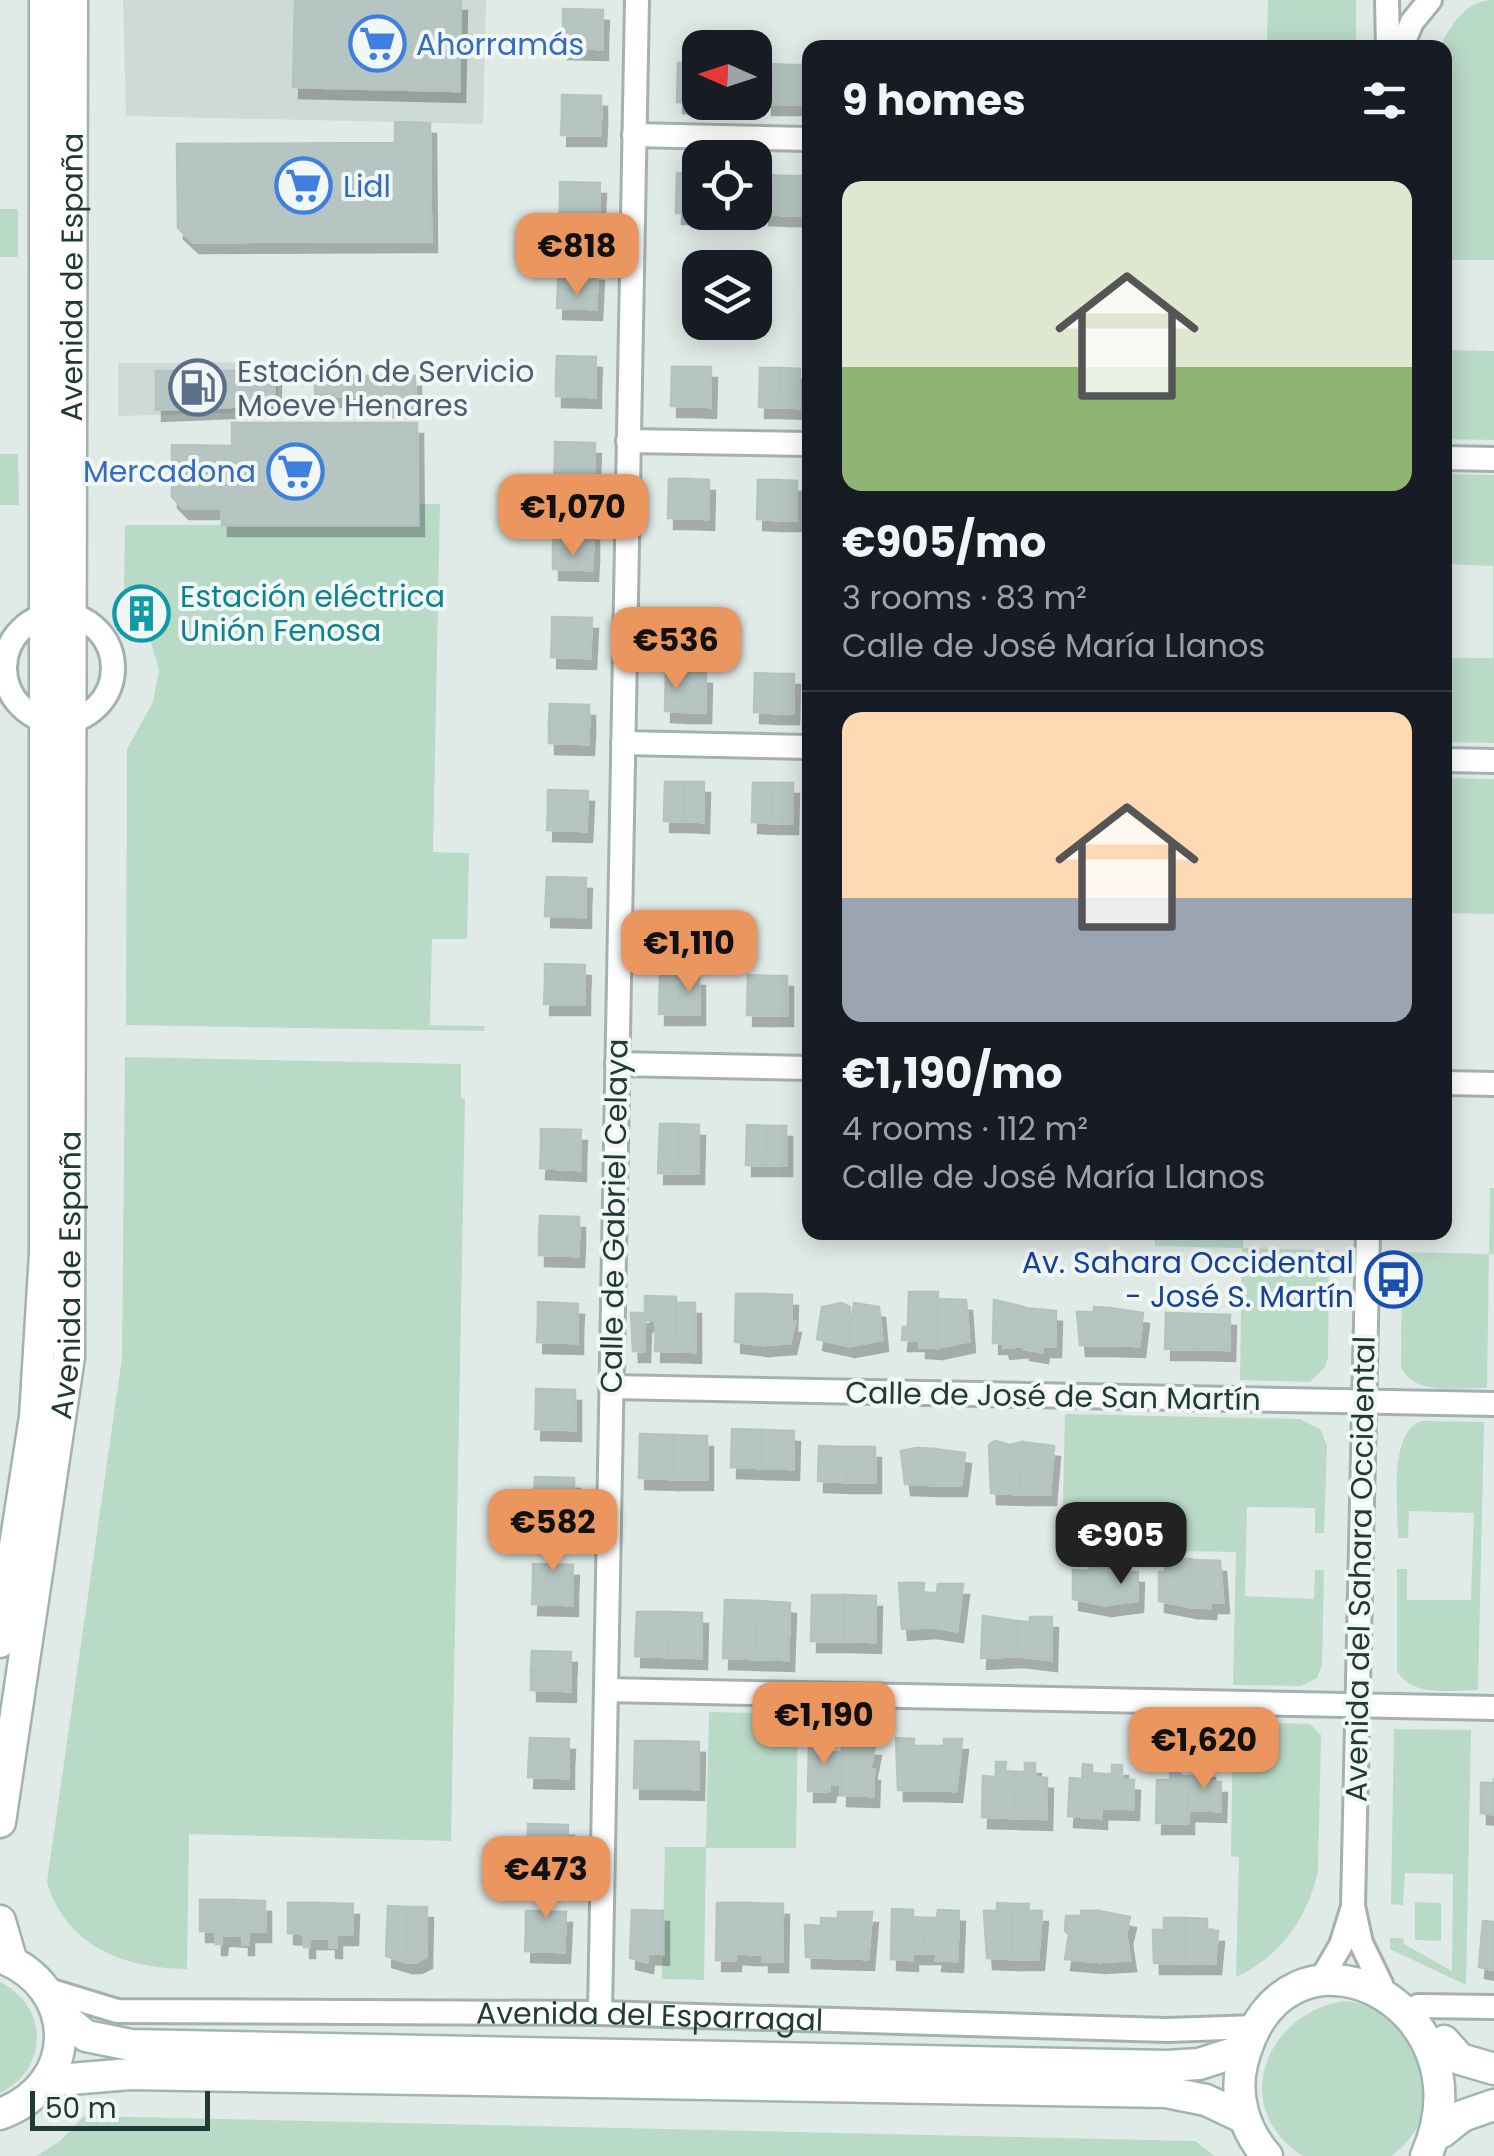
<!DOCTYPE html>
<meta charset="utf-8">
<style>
body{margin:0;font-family:Poppins,sans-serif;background:#20242c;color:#f1f3f6;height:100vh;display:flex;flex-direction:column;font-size:38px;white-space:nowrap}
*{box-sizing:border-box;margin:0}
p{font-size:32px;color:#9ea1a6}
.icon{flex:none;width:55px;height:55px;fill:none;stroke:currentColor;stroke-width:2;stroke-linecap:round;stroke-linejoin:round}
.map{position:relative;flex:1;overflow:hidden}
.drawer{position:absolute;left:802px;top:40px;width:650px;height:1200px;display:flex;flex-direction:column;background:#171b24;border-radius:20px;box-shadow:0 5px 25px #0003}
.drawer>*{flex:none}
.needle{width:65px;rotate:273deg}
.fabs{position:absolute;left:682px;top:30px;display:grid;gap:20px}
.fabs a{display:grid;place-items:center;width:90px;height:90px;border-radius:20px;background:#171b24;box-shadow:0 5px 25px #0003;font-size:50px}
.scale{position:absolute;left:30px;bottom:25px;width:180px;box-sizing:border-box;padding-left:10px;border:5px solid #223a37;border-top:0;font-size:28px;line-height:35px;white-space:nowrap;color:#223a37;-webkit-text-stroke:8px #f0f7f5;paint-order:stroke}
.price{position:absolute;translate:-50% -85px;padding:0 22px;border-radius:20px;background:#ea965e;color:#111;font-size:32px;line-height:65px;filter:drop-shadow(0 2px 5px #0008)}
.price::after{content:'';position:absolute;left:50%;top:60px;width:30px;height:22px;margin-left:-15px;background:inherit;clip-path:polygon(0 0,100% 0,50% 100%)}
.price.active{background:#222;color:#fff}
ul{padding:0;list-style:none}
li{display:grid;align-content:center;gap:20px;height:530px;padding:0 40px}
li+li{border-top:2px solid #363941}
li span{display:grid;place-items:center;height:310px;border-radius:20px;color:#555}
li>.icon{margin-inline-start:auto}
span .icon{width:180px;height:180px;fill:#fffc;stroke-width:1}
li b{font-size:42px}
h2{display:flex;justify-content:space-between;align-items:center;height:120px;padding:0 40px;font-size:42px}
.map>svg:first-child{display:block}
</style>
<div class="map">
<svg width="1494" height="2156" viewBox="0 0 1494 2156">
<defs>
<filter id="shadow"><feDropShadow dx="6" dy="11" stdDeviation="0" flood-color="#0004"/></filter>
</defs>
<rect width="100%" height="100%" fill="#e0eae7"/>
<!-- built -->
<g fill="#cedad6">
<path d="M123 0H486L483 124 126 116Z"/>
<path d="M278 362V412L118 416V363Z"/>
</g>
<!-- green -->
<g fill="#badac8">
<path d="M1268 0H1356V47H1267Z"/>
<path d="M1494 0V260H1445V48L1440 47C1451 24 1466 0 1494 0Z"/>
<rect x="0" y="209" width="18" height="48"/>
<path d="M1445 350 1494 351V440L1445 439Z"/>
<path d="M0 454H18L19 505H0Z"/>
<path d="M1445 474 1494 475V743L1445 742V658H1493V566L1445 564Z"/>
<path d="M417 504H440L433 852 469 853 467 939H432L430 1025 485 1026 484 1031 126 1025 127 749 153 702 159 669 146 627V602L137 601 136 608 124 591 125 525H417Z"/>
<path d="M1445 778 1494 779V914L1445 913Z"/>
<path d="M125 1057 461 1064V1098L465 1099 451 1841 189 1834 187 1969C125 1968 66 1947 47 1882L122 1358Z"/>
<path d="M1490 1188H1494V1254H1489L1487 1388C1458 1387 1415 1397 1401 1367L1402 1252 1489 1254Z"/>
<path d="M1243 1233V1248L1329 1250 1328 1358 1325 1367 1310 1382 1240 1380 1242 1248 1155 1246V1233Z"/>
<path d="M1065 1414 1300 1419 1321 1430 1327 1446 1324 1533H1315V1508L1247 1507 1245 1596 1314 1599 1315 1570H1324L1322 1665 1317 1678 1301 1686 1233 1685 1236 1552 1062 1549Z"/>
<path d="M1422 1421 1484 1422 1478 1690C1451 1690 1414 1698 1397 1671V1569H1407V1600H1471L1474 1513 1409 1511 1408 1538H1398C1398 1507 1388 1431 1422 1421Z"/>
<path d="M709 1712 798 1714 796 1848H706L704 1980 662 1979 665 1847H706Z"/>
<path d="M1233 1722 1310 1724 1321 1735 1318 1871C1307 1919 1281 1956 1236 1977L1239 1857 1231 1856Z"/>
<path d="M1394 1729 1471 1730 1466 1985 1390 1949V1938H1403L1404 1944 1452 1971 1453 1874 1405 1873 1403 1905 1391 1904Z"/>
<path d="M1415 1902 1441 1903V1941L1415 1940Z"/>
<path d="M0 1982C49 2006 49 2069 0 2093Z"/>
<path d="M1344 2001C1427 2009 1460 2105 1391 2156H1303C1228 2109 1265 2013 1344 2001Z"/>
<path d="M84 2116 1195 2141 1215 2156H36L60 2141Z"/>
</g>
<!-- building -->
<g fill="#b6c5c1" stroke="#b3c3bf" stroke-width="2.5" filter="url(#shadow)">
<path d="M295 0H461L459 91 293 87Z"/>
<path d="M563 9 603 10 602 29 563 28Z"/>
<path d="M563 28 602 29V49L562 48Z"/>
<path d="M678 63 698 64 697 103 677 102Z"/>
<path d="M767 64 786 65V104H766Z"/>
<path d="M786 65H806L805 104H786Z"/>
<path d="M562 95 601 96V116L562 115Z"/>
<path d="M562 115 601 116 600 135H561Z"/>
<path d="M395 122 430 123 431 241 193 242 178 228 177 144 395 143Z"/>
<path d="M677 173 696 174V213H676Z"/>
<path d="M696 174H700V212L715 213H696Z"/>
<path d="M764 175 784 176 783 215 763 214Z"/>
<path d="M784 176H803L802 215H783Z"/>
<path d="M560 182 600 183 599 203 560 202Z"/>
<path d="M560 202 599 203V223L559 222Z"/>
<path d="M558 269 598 270 597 289 558 288Z"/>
<path d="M558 288 597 289 596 309 557 308Z"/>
<path d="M557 356 596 357 595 377 556 376Z"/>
<path d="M672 367H691V406H671Z"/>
<path d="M691 367H711L710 407 691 406Z"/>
<path d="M760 368H780L779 407H759Z"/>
<path d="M780 368 800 369 799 408 779 407Z"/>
<path d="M156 371H242V376L275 375 274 405 156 410Z"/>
<path d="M315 376H415V406H380L379 396H315Z"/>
<path d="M556 376 595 377V397L556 396Z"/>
<path d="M232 423H417L418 525H222V508H183L172 497V445L232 446Z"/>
<path d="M555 442 595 443 594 463 555 462Z"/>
<path d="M555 462 594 463V483L554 482Z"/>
<path d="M669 479H689L688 518H668Z"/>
<path d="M689 479 709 480 708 519 688 518Z"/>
<path d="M758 480H777V520L757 519Z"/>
<path d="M777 480 797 481 796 520H777Z"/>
<path d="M554 529 593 530V550L553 549Z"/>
<path d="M553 549 593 550 592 570 553 569Z"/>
<path d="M137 602H146L145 625H136Z"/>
<path d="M552 617 592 618 591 638 552 637Z"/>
<path d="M552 637 591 638 590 658 551 657Z"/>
<path d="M666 672H686L685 712 665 711Z"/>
<path d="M686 672 706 673 705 712H685Z"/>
<path d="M755 673 774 674 773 713 754 712Z"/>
<path d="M774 674H794L793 713H773Z"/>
<path d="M550 704 589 705V724L549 723Z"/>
<path d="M549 723 589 724 588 744 549 743Z"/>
<path d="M665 782H684V821H664Z"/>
<path d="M684 782H704L703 822 684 821Z"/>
<path d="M753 783H773L772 823 752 822Z"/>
<path d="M773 783H793L792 823H772Z"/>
<path d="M548 790 588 791 587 811 548 810Z"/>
<path d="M548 810 587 811 586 831 547 830Z"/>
<path d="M547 877 586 878 585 898 546 896Z"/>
<path d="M546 896 585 898V917L545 916Z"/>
<path d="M545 964 585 965 584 985 545 984Z"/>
<path d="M660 974 680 975 679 1014H659Z"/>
<path d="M680 975H699V1014H679Z"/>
<path d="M748 975 768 976 767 1015H747Z"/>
<path d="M768 976H787V1015H767Z"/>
<path d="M545 984 584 985V1004H544Z"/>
<path d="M660 1124H679L678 1173H658Z"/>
<path d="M679 1124 699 1125 698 1173H678Z"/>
<path d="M747 1125 767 1126 766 1165H746Z"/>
<path d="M767 1126H786V1165H766Z"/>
<path d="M541 1129 581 1130 580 1150 541 1149Z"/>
<path d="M541 1149 580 1150V1170L540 1168Z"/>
<path d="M540 1216 579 1217V1236H539Z"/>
<path d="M539 1236H579L578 1256 539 1255Z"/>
<path d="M909 1292H938L937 1348 920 1347V1340H902L903 1327H908Z"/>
<path d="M736 1294H763V1345L735 1342Z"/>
<path d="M763 1294 792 1295 791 1322H795L790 1343 763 1345Z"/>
<path d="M645 1296 676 1297 675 1351H655L656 1321 645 1320 644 1351H633L631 1313H645Z"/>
<path d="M938 1299 966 1300 969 1341 937 1348Z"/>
<path d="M994 1300 1024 1307V1346L1004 1348 1003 1343H993Z"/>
<path d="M538 1302 578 1304 577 1323 538 1322Z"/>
<path d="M676 1303H695V1352L675 1351Z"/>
<path d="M842 1303 850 1307 849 1346 817 1339 822 1307Z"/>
<path d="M854 1303 879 1307 882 1340 849 1346Z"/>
<path d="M1094 1307 1110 1308 1109 1345H1080L1077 1312H1094Z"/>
<path d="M1024 1308 1056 1311 1055 1346H1043L1042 1352 1024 1349Z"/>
<path d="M1110 1308 1143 1313 1139 1346 1109 1345Z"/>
<path d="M1166 1313 1197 1314V1349H1165Z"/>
<path d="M1197 1314 1230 1315 1229 1350 1197 1349Z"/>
<path d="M538 1322 577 1323V1343L537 1342Z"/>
<path d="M536 1389 575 1390V1410L536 1409Z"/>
<path d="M536 1409 575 1410V1430L535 1429Z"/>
<path d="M732 1429 762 1430 761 1468 731 1467Z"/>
<path d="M762 1430 794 1431 793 1469 761 1468Z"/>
<path d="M640 1434 673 1435V1479L639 1478Z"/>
<path d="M673 1435 707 1436V1479H673Z"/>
<path d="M995 1441 1010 1445 1022 1442 1020 1494 991 1493 989 1445Z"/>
<path d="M1022 1442 1054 1446 1050 1494H1020Z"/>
<path d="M819 1446 848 1447 847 1482 818 1481Z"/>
<path d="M848 1447H875V1482H847Z"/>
<path d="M917 1448 934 1449 933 1485 905 1484 901 1451Z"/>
<path d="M934 1449 965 1453 961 1485H933Z"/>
<path d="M535 1477 574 1478V1497L534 1496Z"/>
<path d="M534 1496 574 1497V1517L534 1516Z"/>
<path d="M1090 1556H1106L1105 1605 1073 1599V1570L1090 1571Z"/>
<path d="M1177 1559H1192L1191 1607 1159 1601V1572H1165V1562L1177 1563Z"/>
<path d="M1192 1560 1220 1561 1223 1602H1211L1210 1608 1191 1607Z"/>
<path d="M533 1564 573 1565 572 1585 533 1584Z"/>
<path d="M1105 1571 1138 1572 1137 1601 1105 1605Z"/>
<path d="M899 1583H924L923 1592 930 1593V1627L902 1629Z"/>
<path d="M533 1584 572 1585V1605L532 1604Z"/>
<path d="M938 1584H963L957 1631 930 1627V1593H937Z"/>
<path d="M812 1595H844V1641H811Z"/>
<path d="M844 1595 876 1596 875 1642 844 1641Z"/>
<path d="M725 1600 758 1601 755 1659 723 1658Z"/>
<path d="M758 1601 790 1603 788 1660 755 1659Z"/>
<path d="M637 1612H670L668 1657 635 1656Z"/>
<path d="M670 1612 702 1613 701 1658 668 1657Z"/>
<path d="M983 1616 1017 1621V1656L981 1658Z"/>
<path d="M1030 1617H1052L1051 1660 1017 1656V1621L1030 1622Z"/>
<path d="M532 1651 571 1652 570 1671 531 1670Z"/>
<path d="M531 1670 570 1671V1691L531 1690Z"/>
<path d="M530 1738 569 1739 568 1758 529 1757Z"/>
<path d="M896 1738 914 1739 913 1746H929L928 1790H898Z"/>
<path d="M944 1739H962L956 1791 928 1790 929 1746H944Z"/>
<path d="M635 1741H667L666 1788H634Z"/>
<path d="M667 1741 699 1742 698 1789 666 1788Z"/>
<path d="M809 1743 830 1744V1752H842L841 1784H830L829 1791H808Z"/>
<path d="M842 1744 875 1745 870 1770H874L873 1796 841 1795Z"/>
<path d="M529 1757 568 1758V1778L528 1777Z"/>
<path d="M996 1762H1006L1005 1771 1016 1772 1014 1818 982 1817 983 1776 996 1777Z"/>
<path d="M1025 1763H1035V1777L1047 1778 1046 1819 1014 1818 1016 1772H1025Z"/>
<path d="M1083 1764 1092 1765V1773L1102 1774 1101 1818 1068 1816 1070 1778 1082 1779Z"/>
<path d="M1112 1765H1122V1779L1134 1780 1133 1809 1101 1808 1102 1774H1112Z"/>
<path d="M1170 1766H1180V1776H1189L1188 1823H1156L1157 1780H1170Z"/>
<path d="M1199 1767H1209V1782H1221L1220 1811 1188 1810 1189 1776 1199 1777Z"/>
<path d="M1494 1778V1814L1481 1813V1783H1494Z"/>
<path d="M528 1824 568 1825 567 1844 528 1843Z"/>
<path d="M528 1843 567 1844 566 1864 527 1863Z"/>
<path d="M200 1900H233L232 1935H222L221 1944H216V1931H200Z"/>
<path d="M233 1900 265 1901V1931H248V1944H243V1936L232 1935Z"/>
<path d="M288 1903H321L320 1938H309V1947H304V1934L288 1933Z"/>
<path d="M321 1903 353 1904 352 1934H336V1947H330V1938H320Z"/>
<path d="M717 1903H750L749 1954 735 1953V1960H716Z"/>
<path d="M750 1903 783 1904 782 1961H763V1954H749Z"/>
<path d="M997 1903 1013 1904 1012 1959 987 1958 984 1911H997Z"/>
<path d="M1013 1904H1029L1028 1911H1042L1038 1959H1012Z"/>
<path d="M388 1906 407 1907 406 1962 386 1956Z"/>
<path d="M407 1907H427L426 1957 416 1962H406Z"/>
<path d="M892 1909 913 1910V1917L926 1918 924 1953H912V1960L891 1959Z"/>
<path d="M632 1910 663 1911V1954L648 1953 647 1962 630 1958Z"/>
<path d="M938 1910 959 1911 957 1961 936 1960 937 1953H924L926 1918H937Z"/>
<path d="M526 1911 566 1912 565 1932 526 1931Z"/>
<path d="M1081 1911H1099V1962L1065 1959 1069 1934 1065 1931 1066 1916H1081Z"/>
<path d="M1099 1911 1130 1917 1126 1934 1130 1960 1099 1962Z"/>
<path d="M838 1912H872L868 1959 837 1958Z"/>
<path d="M821 1918 838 1919 837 1958 806 1957 805 1925 821 1926Z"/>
<path d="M1164 1918H1186L1185 1963H1154L1153 1930H1164Z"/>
<path d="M1186 1918 1207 1919V1931H1218L1215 1963H1185Z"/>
<path d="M1483 1921 1494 1922V1970L1479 1967Z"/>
<path d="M526 1931 565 1932 564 1952 525 1951Z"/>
</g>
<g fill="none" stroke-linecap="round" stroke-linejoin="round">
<defs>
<g id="minor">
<path d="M1387 0 1388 48"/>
<path d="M1401 48 1412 22 1430 0"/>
<path d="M634 135 810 139"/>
<path d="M628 441 810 444"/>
<path d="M1445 458 1494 459"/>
<circle cx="59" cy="668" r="54"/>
<path d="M623 743 810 747"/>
<path d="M1445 760 1494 761"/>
<path d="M617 1064 810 1068"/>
<path d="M1445 1083 1494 1084"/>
<path d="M1368 1232 1353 1906 1361 1943 1381 1984"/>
<path d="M611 1387 1494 1404"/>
<path d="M606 1690 1494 1708"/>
<path d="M1320 1981 1341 1945 1352 1910"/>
<path id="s1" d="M45 1989 117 2011 600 2013 1167 2030 1256 2027"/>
<path d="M1418 2006 1494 2007"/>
<path d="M600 2013 637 0"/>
</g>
<g id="tertiary">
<path d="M0 1642 35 1417 45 1253V0"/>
<path id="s2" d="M0 1822 69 1357 72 0"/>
<path d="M0 1921 12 1962"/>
</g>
<g id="secondary">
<path d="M0 1957C79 1986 81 2085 0 2114"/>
<path d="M57 2012 86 2036 131 2045 1167 2066 1199 2064 1246 2049"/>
<path d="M1444 2041 1460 2059 1494 2069"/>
<path d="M46 2081 130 2074 1166 2092 1206 2100 1244 2118"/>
<path d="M1442 2132 1462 2116 1494 2105"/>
<path d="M1267 2156C1245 2131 1234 2097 1242 2064 1282 1899 1494 2002 1426 2156"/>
</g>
</defs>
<!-- minor casing -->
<use href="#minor" stroke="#a3b2af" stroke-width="28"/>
<!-- tertiary casing -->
<use href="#tertiary" stroke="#a3b2af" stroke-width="35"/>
<!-- secondary casing -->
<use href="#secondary" stroke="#a0b5b1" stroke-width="35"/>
<!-- minor -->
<use href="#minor" stroke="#fff" stroke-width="22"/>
<!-- tertiary -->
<use href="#tertiary" stroke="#fff" stroke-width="30"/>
<!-- secondary -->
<use href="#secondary" stroke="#fff" stroke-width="30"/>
</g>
<!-- icons -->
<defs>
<symbol id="supermarket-ring" viewBox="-11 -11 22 22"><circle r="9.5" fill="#f0f7f5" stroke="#3f7fe0" stroke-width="1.5"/><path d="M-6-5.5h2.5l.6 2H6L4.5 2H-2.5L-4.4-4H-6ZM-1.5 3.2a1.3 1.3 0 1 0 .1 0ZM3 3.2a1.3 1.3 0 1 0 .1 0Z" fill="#3f7fe0"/></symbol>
<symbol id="fuel-ring" viewBox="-11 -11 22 22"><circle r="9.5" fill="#f0f7f5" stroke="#5c6f8a" stroke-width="1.5"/><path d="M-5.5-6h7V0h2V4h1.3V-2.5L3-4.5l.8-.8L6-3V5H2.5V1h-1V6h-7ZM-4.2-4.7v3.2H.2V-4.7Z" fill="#5c6f8a"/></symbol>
<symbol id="building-ring" viewBox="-11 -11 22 22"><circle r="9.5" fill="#f0f7f5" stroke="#0f9aa8" stroke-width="1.5"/><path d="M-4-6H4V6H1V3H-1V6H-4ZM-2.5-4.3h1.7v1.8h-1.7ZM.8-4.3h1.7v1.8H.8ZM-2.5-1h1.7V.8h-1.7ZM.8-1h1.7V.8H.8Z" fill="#0f9aa8"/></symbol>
<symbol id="bus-ring" viewBox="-11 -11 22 22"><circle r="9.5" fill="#f0f7f5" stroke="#1a4fb4" stroke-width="1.5"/><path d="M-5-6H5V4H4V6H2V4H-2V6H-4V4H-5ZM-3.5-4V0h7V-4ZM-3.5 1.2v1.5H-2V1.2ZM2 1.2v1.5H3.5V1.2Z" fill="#1a4fb4"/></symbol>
</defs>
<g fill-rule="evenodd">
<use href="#supermarket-ring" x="346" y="12" width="63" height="63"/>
<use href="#supermarket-ring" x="272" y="154" width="63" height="63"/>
<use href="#fuel-ring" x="166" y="356" width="63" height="63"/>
<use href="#supermarket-ring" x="264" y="440" width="63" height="63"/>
<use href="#building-ring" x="110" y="582" width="63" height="63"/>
<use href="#bus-ring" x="1362" y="1248" width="63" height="63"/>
</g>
<g text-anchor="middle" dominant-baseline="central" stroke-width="8" stroke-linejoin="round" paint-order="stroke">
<!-- shop labels -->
<g font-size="30" fill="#366cbe" stroke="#f0f7f5" text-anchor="start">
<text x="416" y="44">Ahorramás</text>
<text x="343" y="186">Lidl</text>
<text x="256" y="471" text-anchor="end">Mercadona</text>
</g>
<!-- street labels -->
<g font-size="30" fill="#223a37" stroke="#f0f7f5">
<text stroke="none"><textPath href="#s2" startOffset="1550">Avenida de España</textPath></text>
<text transform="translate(614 1216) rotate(-89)">Calle de Gabriel Celaya</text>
<text stroke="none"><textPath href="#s2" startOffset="552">Avenida de España</textPath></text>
<text transform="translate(1053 1396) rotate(1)">Calle de José de San Martín</text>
<text transform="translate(1360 1569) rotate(-89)">Avenida del Sahara Occidental</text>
<text stroke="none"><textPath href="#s1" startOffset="608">Avenida del Esparragal</textPath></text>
</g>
<!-- service labels -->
<g font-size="30" fill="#4e5e75" stroke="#f0f7f5" text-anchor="start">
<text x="237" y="371">Estación de Servicio<tspan x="237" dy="34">Moeve Henares</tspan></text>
</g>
<!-- culture labels -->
<g font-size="30" fill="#0d838f" stroke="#f0f7f5" text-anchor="start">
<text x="180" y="596">Estación eléctrica<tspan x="180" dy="34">Unión Fenosa</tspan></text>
</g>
<!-- transit labels -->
<g font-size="30" fill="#164399" stroke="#f0f7f5" text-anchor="end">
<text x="1354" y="1262">Av. Sahara Occidental<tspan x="1354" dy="34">- José S. Martín</tspan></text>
</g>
</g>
</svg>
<div class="fabs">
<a><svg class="needle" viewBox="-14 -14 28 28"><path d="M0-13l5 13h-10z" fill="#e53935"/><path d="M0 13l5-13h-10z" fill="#9ea1a6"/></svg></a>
<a><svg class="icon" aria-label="locate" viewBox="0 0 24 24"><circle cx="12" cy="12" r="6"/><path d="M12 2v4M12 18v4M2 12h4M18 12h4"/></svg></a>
<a><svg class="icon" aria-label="layers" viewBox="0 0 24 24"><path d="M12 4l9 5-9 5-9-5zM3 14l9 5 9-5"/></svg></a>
</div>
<div class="scale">50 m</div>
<b class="price" style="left:577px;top:298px">€818</b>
<b class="price" style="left:573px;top:559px">€1,070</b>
<b class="price" style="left:676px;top:692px">€536</b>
<b class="price" style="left:689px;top:995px">€1,110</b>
<b class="price" style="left:553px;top:1574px">€582</b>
<b class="price active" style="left:1121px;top:1587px">€905</b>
<b class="price" style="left:824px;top:1767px">€1,190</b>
<b class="price" style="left:1204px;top:1792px">€1,620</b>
<b class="price" style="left:546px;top:1921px">€473</b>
<section class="drawer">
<h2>9 homes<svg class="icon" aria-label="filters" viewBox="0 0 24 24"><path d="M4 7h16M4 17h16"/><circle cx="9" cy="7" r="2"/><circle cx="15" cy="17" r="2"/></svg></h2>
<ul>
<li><span style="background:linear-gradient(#dfe7d0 60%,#8fb573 0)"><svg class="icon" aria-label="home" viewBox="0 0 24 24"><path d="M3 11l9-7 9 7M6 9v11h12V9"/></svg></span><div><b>€905/mo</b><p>3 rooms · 83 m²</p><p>Calle de José María Llanos</p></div></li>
<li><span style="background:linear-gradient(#ffd9b3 60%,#9aa5b1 0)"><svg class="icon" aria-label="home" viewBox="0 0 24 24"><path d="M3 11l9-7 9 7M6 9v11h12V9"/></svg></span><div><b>€1,190/mo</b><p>4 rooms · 112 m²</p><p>Calle de José María Llanos</p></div></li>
</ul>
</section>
</div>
